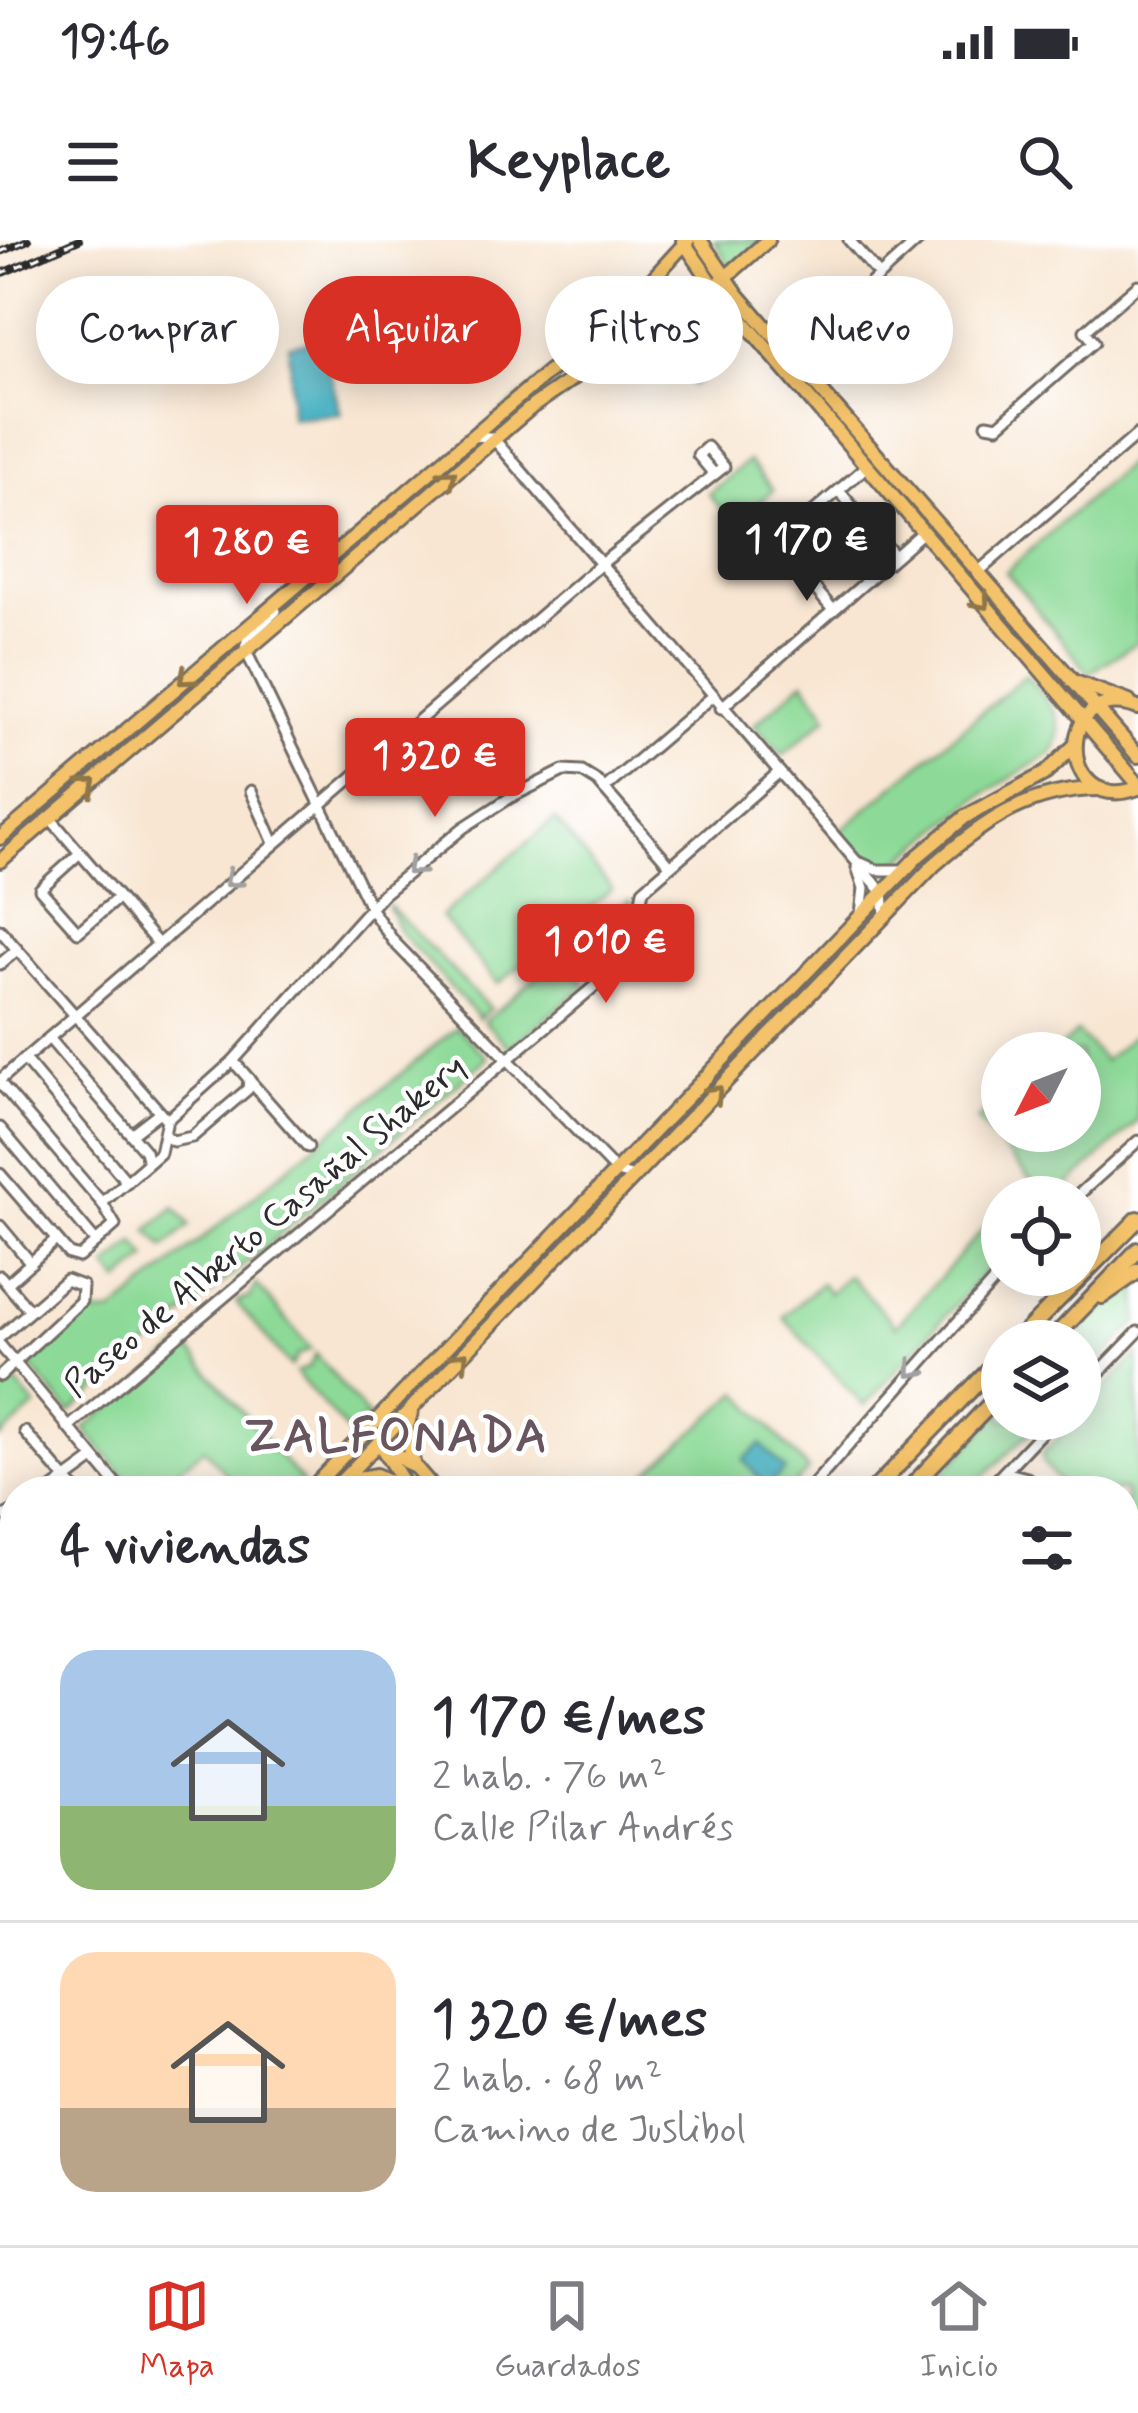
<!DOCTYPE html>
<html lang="es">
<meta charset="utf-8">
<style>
body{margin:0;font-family:Mynerve,sans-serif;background:#f2f2f3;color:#2b2b33;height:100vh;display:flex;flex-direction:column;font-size:45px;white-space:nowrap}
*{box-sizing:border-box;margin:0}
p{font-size:39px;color:#7c7c81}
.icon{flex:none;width:66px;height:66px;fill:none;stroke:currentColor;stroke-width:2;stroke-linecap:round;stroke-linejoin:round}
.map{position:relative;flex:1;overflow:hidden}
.sheet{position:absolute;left:0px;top:1236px;width:1140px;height:771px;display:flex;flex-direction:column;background:#fff;border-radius:48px 48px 0 0;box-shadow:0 6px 30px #0003}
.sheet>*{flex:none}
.top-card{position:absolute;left:36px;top:36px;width:1068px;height:108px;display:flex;gap:24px}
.needle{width:78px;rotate:228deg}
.buttons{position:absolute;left:981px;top:792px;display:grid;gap:24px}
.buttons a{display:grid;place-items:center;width:120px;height:120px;border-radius:50%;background:#fff;box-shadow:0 6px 30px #0003;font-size:60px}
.price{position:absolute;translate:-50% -102px;padding:0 27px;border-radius:12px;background:#d93025;color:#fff;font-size:39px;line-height:78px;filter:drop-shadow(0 3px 6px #0008)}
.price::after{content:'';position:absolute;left:50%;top:72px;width:36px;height:27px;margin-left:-18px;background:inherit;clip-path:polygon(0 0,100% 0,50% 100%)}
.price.current{background:#222;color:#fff}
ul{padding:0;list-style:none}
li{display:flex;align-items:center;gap:36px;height:300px;padding:0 60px}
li+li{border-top:3px solid #e1e1e2}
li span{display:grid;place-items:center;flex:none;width:336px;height:240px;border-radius:36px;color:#555}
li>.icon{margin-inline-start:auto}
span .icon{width:144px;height:144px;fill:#fffc;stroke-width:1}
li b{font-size:51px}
h2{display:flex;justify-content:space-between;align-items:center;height:144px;padding:0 60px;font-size:51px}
.tag{padding:0 42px;border-radius:54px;background:#fff;box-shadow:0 6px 30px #0003;font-size:42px;line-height:108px}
.tag.current{background:#d93025;color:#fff}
.status{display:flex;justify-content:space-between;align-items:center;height:84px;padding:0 60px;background:#fff;direction:ltr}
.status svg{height:33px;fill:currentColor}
header{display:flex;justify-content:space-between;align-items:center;height:156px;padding:0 60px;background:#fff;font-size:54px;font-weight:700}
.tab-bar{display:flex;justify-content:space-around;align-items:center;height:168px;border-top:3px solid #e1e1e2;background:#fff;font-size:33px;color:#7c7c81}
.tab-bar a{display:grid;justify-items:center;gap:6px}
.tab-bar .current{color:#d93025}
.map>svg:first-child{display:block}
</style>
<div class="status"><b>19:46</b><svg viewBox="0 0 49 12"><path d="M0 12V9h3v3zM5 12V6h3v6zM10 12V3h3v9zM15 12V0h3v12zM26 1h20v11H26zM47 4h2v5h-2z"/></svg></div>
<header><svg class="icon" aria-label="menu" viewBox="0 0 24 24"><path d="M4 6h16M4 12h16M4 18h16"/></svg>Keyplace<svg class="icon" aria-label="search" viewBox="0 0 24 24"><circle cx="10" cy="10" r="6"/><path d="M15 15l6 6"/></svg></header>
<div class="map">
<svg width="1138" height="2005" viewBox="0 0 1138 2005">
<rect width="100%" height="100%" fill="#fff"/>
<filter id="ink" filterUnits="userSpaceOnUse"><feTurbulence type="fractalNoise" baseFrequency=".00833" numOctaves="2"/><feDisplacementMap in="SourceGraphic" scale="24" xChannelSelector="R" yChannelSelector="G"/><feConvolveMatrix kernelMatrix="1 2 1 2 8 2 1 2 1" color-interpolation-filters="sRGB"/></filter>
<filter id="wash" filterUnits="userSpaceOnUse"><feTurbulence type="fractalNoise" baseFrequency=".004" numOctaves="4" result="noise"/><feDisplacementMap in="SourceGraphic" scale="48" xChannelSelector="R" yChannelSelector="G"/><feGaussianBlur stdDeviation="2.7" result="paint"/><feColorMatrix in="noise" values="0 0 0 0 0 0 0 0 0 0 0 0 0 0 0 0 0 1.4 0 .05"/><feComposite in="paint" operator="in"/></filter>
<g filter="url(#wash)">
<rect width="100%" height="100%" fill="#f8e6d2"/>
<!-- green -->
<g fill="#8dda98" stroke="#5c8262" stroke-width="3">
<path d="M714 0H763L731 28Z"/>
<path d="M665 35 690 59 654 84 644 77 641 64Z"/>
<path d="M625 70 641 96 575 130 494 193 484 188Z"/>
<path d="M1138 214V402L1089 433 1006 332Z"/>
<path d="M748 221 773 250 735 284 708 254Z"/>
<path d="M1026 435C1046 460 1072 481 1052 513L978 558 896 624C869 630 856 611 839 592Z"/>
<path d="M804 441 828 476 783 515 754 485Z"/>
<path d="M555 579 612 649 498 744 441 677Z"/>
<path d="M629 660 654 688 603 732 578 703Z"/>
<path d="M387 664 490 769 479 778 399 691Z"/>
<path d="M562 716 586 745 510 808 484 781Z"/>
<path d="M457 787 488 818 70 1173 29 1125 89 1075 113 1073Z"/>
<path d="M1138 791V881L1056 957H1045L977 880 1002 859V891H1080V813H1054L1077 792 1104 821Z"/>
<path d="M175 967 190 985 164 1008 148 990Z"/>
<path d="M1002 968V1013L864 1166 783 1077 821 1043 830 1053 848 1035 896 1086Z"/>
<path d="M135 1003 148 1018 120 1042 107 1027Z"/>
<path d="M1138 1038V1082L1080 1142V1101H1070Z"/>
<path d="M256 1044 311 1109 298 1115 291 1127 236 1062 250 1057Z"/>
<path d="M185 1104 303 1244 296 1251H240L204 1208 153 1251H137L84 1189Z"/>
<path d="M316 1114 369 1178 357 1184 351 1196 296 1133 309 1127Z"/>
<path d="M1138 1114V1329L1125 1315V1251H1067L1044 1224 1042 1214Z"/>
<path d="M10 1136 36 1166 0 1198V1145Z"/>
<path d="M739 1152 808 1230 789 1251H627Z"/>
<path d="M1002 1172V1179H1044L968 1251H925Z"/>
<path d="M214 1992H449L461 2005H202Z"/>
<path d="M479 1992H570L582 2005H490Z"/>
</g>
<!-- forest -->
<g fill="#72ba80" stroke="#4e7256" stroke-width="3">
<path d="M15 1768V1859L0 1862V1770Z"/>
<path d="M15 1900V1992H183L171 2005H0V1903Z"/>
</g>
<!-- water -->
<g fill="#42afc0" stroke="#366d76" stroke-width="3">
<path d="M710 84 734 110 721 122 697 95Z"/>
<path d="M321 99 341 174 291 178 289 105Z"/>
<path d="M683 108 706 135 693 146 670 119Z"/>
<path d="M761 1204 785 1230 767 1247 743 1220Z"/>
</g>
</g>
<g filter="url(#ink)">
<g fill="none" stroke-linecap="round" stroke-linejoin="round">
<defs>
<g id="minor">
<path d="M849 0 879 35"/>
<path d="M790 116 919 0"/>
<path d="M987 184 998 186 1094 102 1085 91 1138 45"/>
<path d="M472 196 489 197 499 205 874 642 883 653 885 675"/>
<path d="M839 251 895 316"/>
<path d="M811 274 867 341"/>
<path d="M977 333 1138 194"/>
<path d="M833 370 777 303 866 227"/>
<path d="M276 371 248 397 245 409 371 669 394 702 617 932 634 937"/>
<path d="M721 468 922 293"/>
<path d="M604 549 712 457"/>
<path d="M251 551 274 603"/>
<path d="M50 578 158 704"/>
<path d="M80 613 40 649 78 692 118 658"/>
<path d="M861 623 877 630H903"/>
<path d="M857 627 864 648 861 674"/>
<path d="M0 690 167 880"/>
<path d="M0 724 17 710"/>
<path d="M49 798 145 911 148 923"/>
<path d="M24 819 127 942"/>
<path d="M0 840 601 324 724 227 707 207 698 215 714 234"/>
<path d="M250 841 308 907"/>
<path d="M0 843 102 963"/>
<path d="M0 888 96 1002"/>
<path d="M131 894 157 874"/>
<path d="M165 896 173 901 192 897 248 849 249 839 233 821"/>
<path d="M0 934 69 1014 79 1017 115 985 102 963 160 913 167 880 233 821 383 654 463 588 511 557 563 531 582 532 598 542 670 625"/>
<path d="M1076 957 1138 901"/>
<path d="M0 986 31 1023"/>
<path d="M0 1036 30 1071"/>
<path d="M7 1044 56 1000"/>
<path d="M0 1097 66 1040 82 1046 81 1061 0 1136"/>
<path d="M0 1105 122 1251"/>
<path d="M1080 1152 1138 1092"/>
<path d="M68 1188 658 693 660 684 641 661 643 650 777 534"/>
<path d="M25 1192 76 1251"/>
<path d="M1004 1232 1027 1238 1039 1251"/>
<path d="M50 1251 94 1219"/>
<path d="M808 1251 1002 1032"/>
<path d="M986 1251 1054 1179"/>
<path d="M0 1278 15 1270"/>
<path d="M13 1340 15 1338"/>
<path d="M1125 1350 1138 1365"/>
<path d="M0 1364 15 1381"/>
<path d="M0 1403 15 1420"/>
<path d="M0 1611 15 1628"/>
<path d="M1125 1815 1138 1829"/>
<path d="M1125 1854 1138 1852"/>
<path d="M459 1992 471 2005"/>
<path d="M871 1992 882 2005"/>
<path d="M905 1992 917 2005"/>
</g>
<g id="major">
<path d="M700 0 738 55 1138 516"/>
<path d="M683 1 716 49 1138 544"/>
<path d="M635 59 638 80 662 93"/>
<path d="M1072 441 1129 462"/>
<path d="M1138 468C1055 437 1055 578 1138 548"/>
<path d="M0 598 635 58 688 0"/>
<path d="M0 621 533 166 582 132 662 93 768 0"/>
<path d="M411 1173 405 1194 413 1222"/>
<path d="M379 1203 416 1228 436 1251"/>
<path d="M379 1203 403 1242"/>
<path d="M345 1241 376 1235 409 1251"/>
<path d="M309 1251 918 616 965 577 1046 533 1074 506"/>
<path d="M332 1251 934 625C985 580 1031 549 1101 549"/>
<path d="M0 1442 15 1437"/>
<path d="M0 1459 15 1454"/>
<path d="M1062 1992 1073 2005"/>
<path d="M1089 1992 1100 2005"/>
</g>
<g id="highway">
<path d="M1102 1056 1138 1031"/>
<path d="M1017 1101 1138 979"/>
<path d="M1051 1101 1138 1010"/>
<path d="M873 1251 1002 1117"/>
<path d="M907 1251 1002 1152"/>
<path d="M0 1759 15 1757"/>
<path d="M0 1873 15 1869"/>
<path d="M0 1895 15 1891"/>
<path d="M189 2005 202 1992"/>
</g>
</defs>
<!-- minor casing -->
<use href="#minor" stroke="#736c65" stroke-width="15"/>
<!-- major casing -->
<use href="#major" stroke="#736c65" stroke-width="18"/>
<!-- highway casing -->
<use href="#highway" stroke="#736c65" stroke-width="20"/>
<!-- minor -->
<use href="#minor" stroke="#fff" stroke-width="9"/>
<!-- major -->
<use href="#major" stroke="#f3c26a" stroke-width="12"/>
<!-- highway -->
<use href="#highway" stroke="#f3c26a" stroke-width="14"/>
<defs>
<g id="rail">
<path d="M0 12 28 0"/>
<path d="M0 34 79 0"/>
</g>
</defs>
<!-- rail casing -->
<use href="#rail" stroke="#2b2b2b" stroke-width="8"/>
<!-- rail -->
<use href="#rail" stroke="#fff" stroke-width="3" stroke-dasharray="9" stroke-linecap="butt"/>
</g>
<!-- one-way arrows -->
<defs><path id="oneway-chevron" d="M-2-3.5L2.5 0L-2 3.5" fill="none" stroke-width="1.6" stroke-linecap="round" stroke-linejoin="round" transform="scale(3)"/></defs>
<g stroke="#8f764a">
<use href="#oneway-chevron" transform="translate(449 237) rotate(-40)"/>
<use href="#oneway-chevron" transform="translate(982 362) rotate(49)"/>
<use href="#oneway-chevron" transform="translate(186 438) rotate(139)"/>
<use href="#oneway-chevron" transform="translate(89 545) rotate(-40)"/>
<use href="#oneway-chevron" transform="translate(715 853) rotate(-46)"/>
<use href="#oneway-chevron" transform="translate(461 1119) rotate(-46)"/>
</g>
<g stroke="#a0a0a0">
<use href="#oneway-chevron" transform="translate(414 628) rotate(140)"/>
<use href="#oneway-chevron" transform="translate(232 640) rotate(139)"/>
<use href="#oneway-chevron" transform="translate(914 1130) rotate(131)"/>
</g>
</g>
<g text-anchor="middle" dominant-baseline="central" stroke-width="9" stroke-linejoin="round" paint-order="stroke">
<!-- street labels -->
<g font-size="36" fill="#2b2b2b" stroke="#fff">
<text transform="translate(266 987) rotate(-40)">Paseo de Alberto Casañal Shakery</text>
</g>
<!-- district labels -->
<g font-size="48" font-weight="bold" letter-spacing="3" fill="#68555e" stroke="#fff">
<text x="397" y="1197">ZALFONADA</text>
</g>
</g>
</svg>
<div class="buttons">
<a><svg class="needle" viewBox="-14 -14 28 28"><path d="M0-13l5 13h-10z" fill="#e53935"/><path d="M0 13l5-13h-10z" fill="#7c7c81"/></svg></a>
<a><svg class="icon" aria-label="locate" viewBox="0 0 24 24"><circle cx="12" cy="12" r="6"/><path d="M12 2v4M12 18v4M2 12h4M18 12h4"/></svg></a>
<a><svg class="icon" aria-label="layers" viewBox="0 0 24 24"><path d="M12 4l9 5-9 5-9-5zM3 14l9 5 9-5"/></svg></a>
</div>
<b class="price current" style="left:807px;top:364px">1 170 €</b>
<b class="price" style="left:247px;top:367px">1 280 €</b>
<b class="price" style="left:435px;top:580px">1 320 €</b>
<b class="price" style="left:606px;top:766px">1 010 €</b>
<div class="top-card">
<a class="tag">Comprar</a>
<a class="tag current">Alquilar</a>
<a class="tag">Filtros</a>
<a class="tag">Nuevo</a>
</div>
<section class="sheet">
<h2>4 viviendas<svg class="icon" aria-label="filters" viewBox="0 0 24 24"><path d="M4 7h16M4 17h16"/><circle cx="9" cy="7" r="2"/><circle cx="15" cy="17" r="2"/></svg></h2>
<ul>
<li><span style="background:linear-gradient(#a9c7e8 65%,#8fb573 0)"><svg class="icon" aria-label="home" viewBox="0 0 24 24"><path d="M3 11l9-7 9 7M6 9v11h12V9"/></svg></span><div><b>1 170 €/mes</b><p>2 hab. · 76 m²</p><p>Calle Pilar Andrés</p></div></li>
<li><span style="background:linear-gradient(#ffd9b3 65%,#b9a48a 0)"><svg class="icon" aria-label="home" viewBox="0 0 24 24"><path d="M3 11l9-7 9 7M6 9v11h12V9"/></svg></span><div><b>1 320 €/mes</b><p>2 hab. · 68 m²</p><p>Camino de Juslibol</p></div></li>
</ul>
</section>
</div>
<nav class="tab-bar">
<a class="current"><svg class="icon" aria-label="map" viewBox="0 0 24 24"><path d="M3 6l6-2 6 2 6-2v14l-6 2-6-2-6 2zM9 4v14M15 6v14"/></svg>Mapa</a>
<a><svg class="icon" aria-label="saved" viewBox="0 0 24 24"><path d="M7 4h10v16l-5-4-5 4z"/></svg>Guardados</a>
<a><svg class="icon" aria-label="home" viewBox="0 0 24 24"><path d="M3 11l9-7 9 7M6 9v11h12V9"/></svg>Inicio</a>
</nav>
